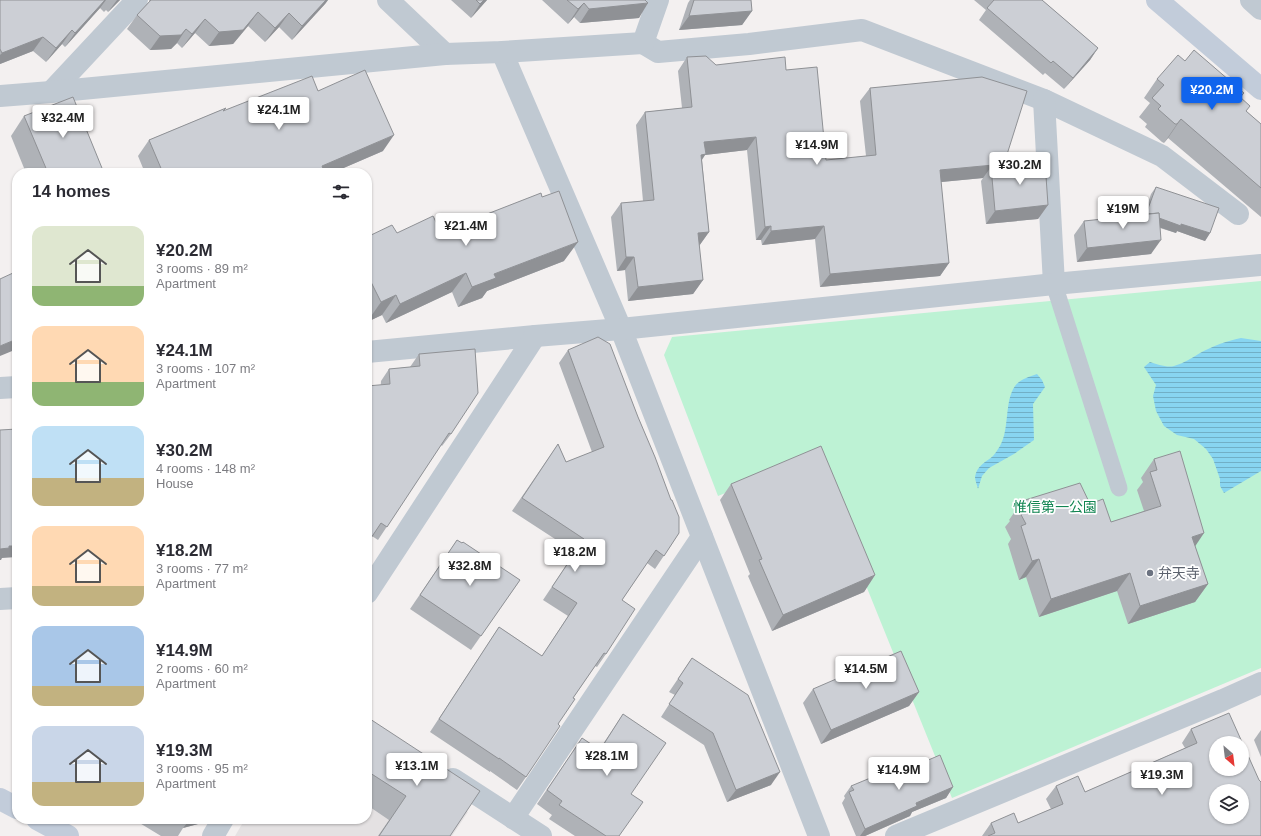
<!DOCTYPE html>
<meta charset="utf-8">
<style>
body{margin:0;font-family:Arial,"Noto Sans JP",sans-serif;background:#f2f2f3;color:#2b2b33;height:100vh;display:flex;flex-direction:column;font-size:15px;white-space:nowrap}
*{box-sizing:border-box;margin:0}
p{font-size:13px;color:#7c7c81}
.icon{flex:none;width:22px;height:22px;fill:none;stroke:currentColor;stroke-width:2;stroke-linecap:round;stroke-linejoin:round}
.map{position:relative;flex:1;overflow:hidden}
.drawer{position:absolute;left:12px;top:168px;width:360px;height:656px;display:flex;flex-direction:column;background:#fff;border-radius:16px;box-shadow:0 1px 3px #0004}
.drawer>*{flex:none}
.needle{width:26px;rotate:152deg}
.buttons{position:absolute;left:1209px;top:736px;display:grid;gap:8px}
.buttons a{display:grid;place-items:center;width:40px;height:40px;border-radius:50%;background:#fff;box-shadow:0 1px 3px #0004;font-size:20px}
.price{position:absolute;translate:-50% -34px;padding:0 9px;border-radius:4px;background:#fff;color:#222;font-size:13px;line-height:26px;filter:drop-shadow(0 1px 2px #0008)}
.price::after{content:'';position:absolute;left:50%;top:24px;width:12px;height:9px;margin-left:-6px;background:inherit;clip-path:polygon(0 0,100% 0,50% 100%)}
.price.selected{background:#1064ed;color:#fff}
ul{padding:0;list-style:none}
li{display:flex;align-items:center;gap:12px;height:100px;padding:0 20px}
li span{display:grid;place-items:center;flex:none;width:112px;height:80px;border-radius:12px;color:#555}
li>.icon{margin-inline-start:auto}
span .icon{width:48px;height:48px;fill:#fffc;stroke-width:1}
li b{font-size:17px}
h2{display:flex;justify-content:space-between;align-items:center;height:48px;padding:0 20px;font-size:17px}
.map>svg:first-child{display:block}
</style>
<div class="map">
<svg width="1261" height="836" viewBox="0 0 1261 836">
<defs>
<pattern id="water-rules" width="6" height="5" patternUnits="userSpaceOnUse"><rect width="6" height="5" fill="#88d5f1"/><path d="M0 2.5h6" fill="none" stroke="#71afc6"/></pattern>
</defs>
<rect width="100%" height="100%" fill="#f3f0f0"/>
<!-- education -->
<path fill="#e4e1e2" d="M367 745 468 812 452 836H235L245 819H367Z"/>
<!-- green -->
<path fill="#bdf2d4" d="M1261 281V668L952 798 814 457 718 496 664 355 672 337Z"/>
<!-- water -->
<g fill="url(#water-rules)">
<path d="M1241 338 1261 341V471L1224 493 1220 486V479L1213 459 1206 449 1194 439 1177 435 1164 426 1156 411 1153 396 1156 385 1144 367 1150 362C1157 364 1167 368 1174 366 1184 363 1192 358 1200 353 1213 346 1226 341 1241 338Z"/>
<path d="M1037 374 1042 380 1045 387 1033 404 1034 440 1014 454 989 468 982 476 978 489C977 485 975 480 975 477 977 465 985 463 993 456 995 454 998 449 1000 446 1010 428 1004 402 1015 386 1020 379 1029 377 1037 374Z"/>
</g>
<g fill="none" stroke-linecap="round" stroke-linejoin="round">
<!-- lane -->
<path stroke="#c0c9d2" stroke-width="17" d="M1054 284 1119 488"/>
<!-- street -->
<g stroke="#c0c9d2" stroke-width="22">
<path d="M388 0 445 54"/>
<path d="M1251 0 1261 9"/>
<path d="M643 43 658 52 749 44 862 30 1044 100 1162 156 1238 214"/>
<path d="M502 52 621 329 819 836"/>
<path d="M51 92 137 0"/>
<path d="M0 96 51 92 445 54 502 52 643 43 658 0"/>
<path d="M1044 100 1054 284"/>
<path d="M367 352 535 336 621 329 1054 284 1261 265"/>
<path d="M0 388 17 387"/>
<path d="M367 593 535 336"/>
<path d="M0 599 17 598"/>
<path d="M453 779 541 836"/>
<path d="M513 818 702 537"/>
<path d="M213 836 223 819"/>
<path d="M896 836 1223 700 1261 683"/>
</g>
<!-- secondary -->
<g stroke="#c2ccda" stroke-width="22">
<path d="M1157 0 1261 89"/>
<path d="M0 799 17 808"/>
<path d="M37 819 68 836"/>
</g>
</g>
<!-- wall -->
<g fill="#afb2b7">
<path d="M0 0H120L108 12 106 10 104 12 100 8 65 47 62 44 46 62 33 51 0 64Z"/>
<path d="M149 0H328L325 4 292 40 279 27 265 42 248 26 233 44 209 46 195 33 182 48 177 43 171 49 150 50 127 29 137 15 149 2Z"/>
<path d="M451 0H487L471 18Z"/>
<path d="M542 0H645L639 18 580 23 574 17 568 24Z"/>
<path d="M690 0H751L752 11 742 25 679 30 688 3Z"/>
<path d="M974 0H1042L1098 48 1090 60 1064 89 1045 73 1043 75 979 20 986 10Z"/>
<path d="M687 57 716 65 786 70 826 160 866 156 860 101 870 88 1004 164 1002 166 1048 205 1038 219 986 224 981 181 983 178 941 182 949 263 940 276 820 287 815 239 762 245 761 240H756L747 150 705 155 702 160 709 232 699 246 703 280 693 294 628 301 625 270 617 271 611 217 621 203 643 201 636 125 645 112 682 108 678 71Z"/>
<path d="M1185 61 1244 93 1241 98 1246 111 1261 124V217L1168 138 1164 143 1162 142 1145 127 1147 124 1139 117 1150 103 1144 98 1157 79Z"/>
<path d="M318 91 383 151 332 173H145L138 156 149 140 226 108 224 111Z"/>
<path d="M24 116 104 173H26L11 136Z"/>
<path d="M1156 187 1210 233 1205 241 1177 231 1176 233 1160 228 1151 254 1077 262 1074 235 1084 221 1144 215 1151 194Z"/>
<path d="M441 232 564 261 487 291 482 298 458 307 452 292 386 323 382 315 367 322V237L397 233Z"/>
<path d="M568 350 679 533 655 569 647 563 622 600 606 654 597 667 595 666 573 698 558 724 526 777 517 790 490 771V772L430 732 499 627 542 656 568 616 543 600 575 552 512 511 558 444 566 462 592 452 559 363Z"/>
<path d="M419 354 451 434 442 446 441 445 378 540 372 536 381 381 389 369 410 367Z"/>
<path d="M1154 459 1195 546 1208 584 1195 602 1128 624 1117 591 1039 617 1026 577 1019 580 1008 544 1011 539 1005 527 1010 521 1009 520 1022 501 1090 504 1111 522 1144 511 1137 490 1143 482 1141 478Z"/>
<path d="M731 484 875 575 864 592 772 631 748 576 750 574 720 500Z"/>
<path d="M457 540 520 580 471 650 410 609Z"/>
<path d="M692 658 771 785 727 802 704 745 661 717 675 695 669 692Z"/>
<path d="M813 689 919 692 909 706 821 744 803 703Z"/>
<path d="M623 714 631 794 619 836H575L549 819 552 815 537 804 582 738 599 750Z"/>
<path d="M367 717 450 836H378L389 820 367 805Z"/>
<path d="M1191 729 1261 836H982L991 823H1018L1051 809 1046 799 1056 786 1085 792 1185 748 1182 743Z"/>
<path d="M1261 730V757L1254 740Z"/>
<path d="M882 780 953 787 946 798 912 812 910 816 865 836H856L842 803 845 798 844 796 851 786Z"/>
<path d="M133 819H202L198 824 183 828 178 836H161Z"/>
</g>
<!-- shaded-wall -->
<g fill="#8f9195">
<path d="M105 0H106L100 8 65 47 75 33Z"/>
<path d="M117 0H120L108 12Z"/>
<path d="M326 0H328L325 4 292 40 302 26Z"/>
<path d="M484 0H487L471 18 480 4Z"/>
<path d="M584 3 574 17 568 24 578 9Z"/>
<path d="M648 3 639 18 580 23 589 9Z"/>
<path d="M752 11 742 25 679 30 689 16Z"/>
<path d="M258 12 248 26 233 44 209 46 219 32Z"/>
<path d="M289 13 279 27 265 42 275 28Z"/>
<path d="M205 19 195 33 182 48 192 34Z"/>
<path d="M186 29 177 43 171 49 150 50 160 36Z"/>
<path d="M72 30 62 44 46 62 56 48Z"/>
<path d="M43 37 33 51 0 64V55L2 53Z"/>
<path d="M1098 48 1090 60 1064 89 1073 78Z"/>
<path d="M1181 119 1168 138 1164 143 1177 124Z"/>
<path d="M394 135 383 151 332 173H318L322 166Z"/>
<path d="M756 137 747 150 705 155 696 168 704 142Z"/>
<path d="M1004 164 994 177 991 167 983 178 931 183 940 170Z"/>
<path d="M1048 205 1038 219 986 224 995 211Z"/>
<path d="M1146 214 1181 224 1210 233 1205 241 1177 231 1176 233 1141 221Z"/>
<path d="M771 226 761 240H756L765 227Z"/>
<path d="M824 226 815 239 762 245 771 231Z"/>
<path d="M709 232 699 246 688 247 698 233Z"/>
<path d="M1161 240 1151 254 1077 262 1087 248Z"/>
<path d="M578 242 564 261 487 291 482 298 458 307 472 287 494 274Z"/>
<path d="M626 257H634L625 270 617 271Z"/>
<path d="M949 263 940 276 820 287 830 274Z"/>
<path d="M466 273 452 292 386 323 400 304Z"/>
<path d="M703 280 693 294 628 301 638 287Z"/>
<path d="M396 295 382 315 367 322 381 302Z"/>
<path d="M17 339V349L0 356V346Z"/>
<path d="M1204 533 1192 551V537Z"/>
<path d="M9 546H17V557L2 558 1 560H0V549Z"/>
<path d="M1039 559 1026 577 1019 580 1032 561Z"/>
<path d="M1130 573 1117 591 1039 617 1051 599Z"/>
<path d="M875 575 864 592 772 631 783 615Z"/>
<path d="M1208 584 1195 602 1128 624 1140 606Z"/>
<path d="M919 692 909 706 821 744 831 730Z"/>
<path d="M780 772 771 785 727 802 736 790Z"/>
<path d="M953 787 946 798 912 812 910 816 865 836H860L865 829 916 803Z"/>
<path d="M187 819H202L198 824 183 828 188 822Z"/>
</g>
<!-- building -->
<g fill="#cccfd5" stroke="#8f9195" fill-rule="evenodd">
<path d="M0 0H105L75 33 72 30 56 48 43 37 2 53 0 49Z"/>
<path d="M151 0H326L302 26 289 13 275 28 258 12 243 30 219 32 205 19 192 34 186 29 181 35 160 36 137 15Z"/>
<path d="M476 0H484L480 4Z"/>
<path d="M567 0H645L648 3 589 9 584 3 578 9Z"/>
<path d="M694 0H751L752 11 689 16Z"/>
<path d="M994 0H1042L1098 48 1073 78 1053 61 1051 63 987 8Z"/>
<path d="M1194 50 1244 93 1240 97 1250 106 1246 111 1261 124V188L1181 119 1177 124H1175L1158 109 1161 106 1152 98 1164 85 1157 79 1178 55 1185 61Z"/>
<path d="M706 56 716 65 785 57 786 70 817 67 826 160 876 155 870 88 982 77 1027 91 1004 164 940 170 949 263 830 274 824 226 771 231V226L765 227 756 137 704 142 706 154 701 155 709 232 698 233 703 280 638 287 634 257H626L621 203 654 200 645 112 692 107 687 57Z"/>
<path d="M365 70 394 135 322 166 325 173H163L149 140 226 108 223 111 312 76 318 91Z"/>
<path d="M73 97 104 173H48L24 116Z"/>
<path d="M1045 162 1048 205 995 211 991 167Z"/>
<path d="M1156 187 1219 208 1210 233 1181 224V226L1159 218V213L1146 214Z"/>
<path d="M559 191 578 242 494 274 496 278 472 287 466 273 400 304 396 295 381 302 367 274V237L392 225 397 233 433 216 441 232 541 193 542 197Z"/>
<path d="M1159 213 1161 240 1087 248 1084 221Z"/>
<path d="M13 273 16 281 17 280V339L0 346V279Z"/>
<path d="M598 337 610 344 638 417 655 457 671 500H672L679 517V533L664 556 656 550 622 600 635 609 606 654 604 653 573 698 575 699 558 724 560 726 526 777 499 758V759L439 719 499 627 542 656 577 603 552 587 584 539 522 498 558 444 566 462 604 447 568 350Z"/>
<path d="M475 349 478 393 451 434 449 433 387 527 381 523 367 544V386L390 384 389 369 420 366 419 354Z"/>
<path d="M17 429V546H9V548L0 549V430Z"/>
<path d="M821 446 875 575 783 615 759 560 762 559 731 484Z"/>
<path d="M1180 451 1204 533 1192 537 1208 584 1140 606 1130 573 1051 599 1039 559 1032 561 1021 526 1026 524 1018 509 1024 506 1022 501 1080 483 1090 504 1103 499 1111 522 1161 506 1150 472 1157 470 1154 459Z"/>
<path d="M457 540 462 543 463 542 520 580 481 636 420 595Z"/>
<path d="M901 651 919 692 831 730 813 689Z"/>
<path d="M692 658 748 695 780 772 736 790 713 733 669 704 683 683 678 679Z"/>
<path d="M1229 713 1259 780 1261 782V836H988L995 833 991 823 1014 813 1018 823 1063 804 1056 786 1078 776 1085 792 1197 743 1191 729ZM1216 743H1242V769H1216ZM1216 791H1242V817H1216Z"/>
<path d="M623 714 666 743 631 794 643 802 619 836H606L559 805 562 801 547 790 582 738 600 750Z"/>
<path d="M367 717 480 791 450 836H379L406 796 367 771Z"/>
<path d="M940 755 953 787 916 803 917 806 865 829 849 792 854 790 851 786 880 774 882 780Z"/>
<path d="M183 819H189L188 822Z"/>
</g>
<!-- markers -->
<circle fill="#6b7280" stroke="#fff" stroke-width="1.5" cx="1150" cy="573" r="4"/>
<g text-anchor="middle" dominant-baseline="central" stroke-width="3.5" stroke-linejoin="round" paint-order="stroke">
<!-- park labels -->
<g font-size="14" fill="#128552" stroke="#fff">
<text x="1055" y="507">惟信第一公園</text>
</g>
<!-- worship labels -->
<g font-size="14" fill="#5b616d" stroke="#fff" text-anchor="start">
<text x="1158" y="573">弁天寺</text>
</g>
</g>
</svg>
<div class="buttons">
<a><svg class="needle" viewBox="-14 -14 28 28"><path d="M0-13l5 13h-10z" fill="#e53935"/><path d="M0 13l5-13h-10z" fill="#7c7c81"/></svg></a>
<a><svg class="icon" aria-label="layers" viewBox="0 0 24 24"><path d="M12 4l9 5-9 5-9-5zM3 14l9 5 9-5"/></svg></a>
</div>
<b class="price selected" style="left:1212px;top:111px">¥20.2M</b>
<b class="price" style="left:279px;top:131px">¥24.1M</b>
<b class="price" style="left:63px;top:139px">¥32.4M</b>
<b class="price" style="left:817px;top:166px">¥14.9M</b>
<b class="price" style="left:1020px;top:186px">¥30.2M</b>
<b class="price" style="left:1123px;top:230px">¥19M</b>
<b class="price" style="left:466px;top:247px">¥21.4M</b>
<b class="price" style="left:575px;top:573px">¥18.2M</b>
<b class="price" style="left:470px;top:587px">¥32.8M</b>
<b class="price" style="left:866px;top:690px">¥14.5M</b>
<b class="price" style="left:607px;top:777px">¥28.1M</b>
<b class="price" style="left:417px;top:787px">¥13.1M</b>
<b class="price" style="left:899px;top:791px">¥14.9M</b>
<b class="price" style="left:1162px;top:796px">¥19.3M</b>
<section class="drawer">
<h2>14 homes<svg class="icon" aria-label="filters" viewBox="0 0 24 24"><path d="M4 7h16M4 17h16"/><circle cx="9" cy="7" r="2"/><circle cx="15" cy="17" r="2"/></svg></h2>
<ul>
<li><span style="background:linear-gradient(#dfe7d0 75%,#8fb573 0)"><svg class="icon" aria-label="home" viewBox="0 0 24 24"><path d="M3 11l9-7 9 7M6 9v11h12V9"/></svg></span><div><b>¥20.2M</b><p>3 rooms · 89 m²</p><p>Apartment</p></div></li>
<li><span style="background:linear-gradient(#ffd9b3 70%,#8fb573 0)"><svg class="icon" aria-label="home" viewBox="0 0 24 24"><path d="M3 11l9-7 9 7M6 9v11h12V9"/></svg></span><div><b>¥24.1M</b><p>3 rooms · 107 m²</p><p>Apartment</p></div></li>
<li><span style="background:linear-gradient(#bfe0f5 65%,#c2b280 0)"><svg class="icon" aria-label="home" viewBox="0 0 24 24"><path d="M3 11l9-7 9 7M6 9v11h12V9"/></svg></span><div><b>¥30.2M</b><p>4 rooms · 148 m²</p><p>House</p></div></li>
<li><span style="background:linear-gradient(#ffd9b3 75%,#c2b280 0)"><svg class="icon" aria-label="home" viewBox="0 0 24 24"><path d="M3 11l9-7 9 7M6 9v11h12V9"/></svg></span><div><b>¥18.2M</b><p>3 rooms · 77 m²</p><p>Apartment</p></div></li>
<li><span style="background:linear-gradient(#a9c7e8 75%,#c2b280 0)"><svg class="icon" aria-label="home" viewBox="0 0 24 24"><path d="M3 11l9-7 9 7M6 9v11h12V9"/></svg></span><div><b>¥14.9M</b><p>2 rooms · 60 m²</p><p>Apartment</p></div></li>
<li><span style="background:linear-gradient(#c9d6e8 70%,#c2b280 0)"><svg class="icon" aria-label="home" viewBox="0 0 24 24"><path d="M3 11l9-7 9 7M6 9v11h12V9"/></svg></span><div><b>¥19.3M</b><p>3 rooms · 95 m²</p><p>Apartment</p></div></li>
</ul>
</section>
</div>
